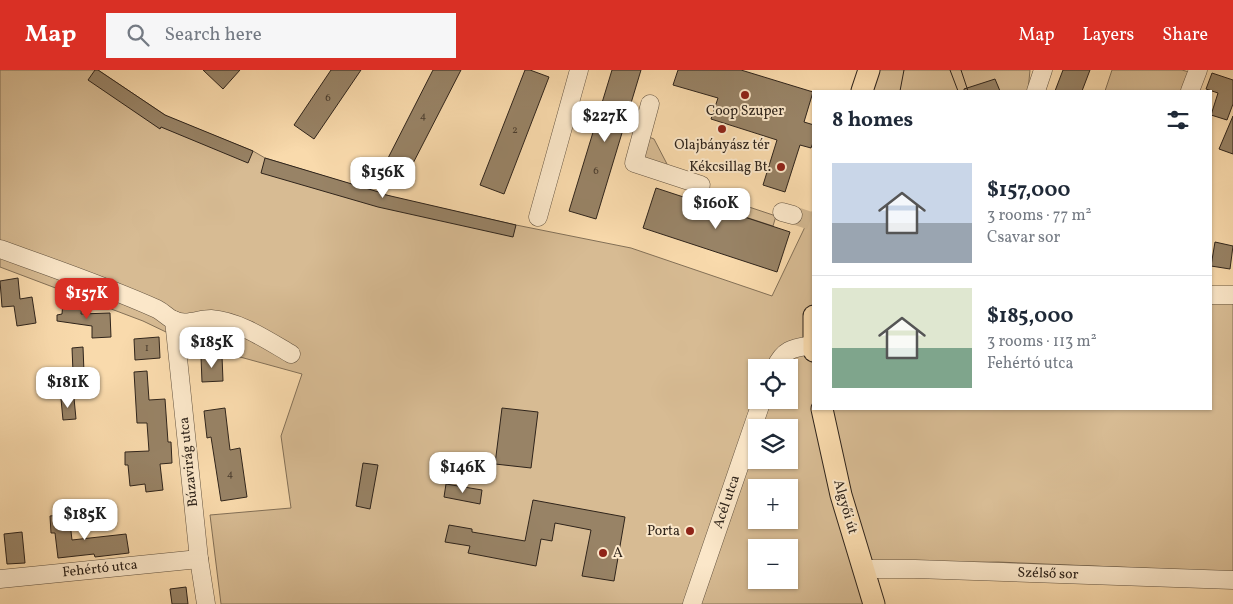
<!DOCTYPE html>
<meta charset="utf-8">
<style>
body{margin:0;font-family:Vollkorn,serif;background:#f6f6f7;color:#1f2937;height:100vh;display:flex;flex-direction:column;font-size:19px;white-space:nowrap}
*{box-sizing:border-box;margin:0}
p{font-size:16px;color:#747a83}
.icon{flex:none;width:28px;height:28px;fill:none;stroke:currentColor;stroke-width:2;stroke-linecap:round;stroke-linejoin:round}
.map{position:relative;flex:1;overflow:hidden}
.drawer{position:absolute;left:812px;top:20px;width:400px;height:320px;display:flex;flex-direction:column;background:#fff;border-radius:0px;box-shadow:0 1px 4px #0004}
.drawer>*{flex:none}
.tools{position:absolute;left:748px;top:289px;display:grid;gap:10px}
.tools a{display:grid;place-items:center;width:50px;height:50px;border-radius:0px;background:#fff;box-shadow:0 1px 4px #0004;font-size:25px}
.price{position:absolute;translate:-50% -42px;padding:0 11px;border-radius:10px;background:#fff;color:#222;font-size:16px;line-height:32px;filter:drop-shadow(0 1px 2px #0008)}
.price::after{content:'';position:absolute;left:50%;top:30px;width:15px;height:11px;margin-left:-8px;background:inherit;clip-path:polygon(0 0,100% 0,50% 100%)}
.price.on{background:#d93025;color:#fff}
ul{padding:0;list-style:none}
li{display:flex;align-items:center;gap:15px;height:125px;padding:0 20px}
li+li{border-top:1px solid #e0e1e3}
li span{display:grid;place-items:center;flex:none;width:140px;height:100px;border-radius:0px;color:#555}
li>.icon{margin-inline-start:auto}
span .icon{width:60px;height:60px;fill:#fffc;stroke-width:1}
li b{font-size:21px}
h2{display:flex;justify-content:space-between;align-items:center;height:60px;padding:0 20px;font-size:21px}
header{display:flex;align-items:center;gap:30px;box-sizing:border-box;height:70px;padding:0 25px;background:#d93025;color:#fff}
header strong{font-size:24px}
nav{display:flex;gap:28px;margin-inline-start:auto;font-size:18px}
.search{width:350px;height:45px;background:#f6f6f7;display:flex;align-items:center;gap:12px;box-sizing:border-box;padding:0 18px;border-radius:0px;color:#747a83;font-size:19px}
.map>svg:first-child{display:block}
</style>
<header>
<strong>Map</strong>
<div class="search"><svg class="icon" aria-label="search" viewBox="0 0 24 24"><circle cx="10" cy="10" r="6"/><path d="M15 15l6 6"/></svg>Search here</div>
<nav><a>Map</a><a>Layers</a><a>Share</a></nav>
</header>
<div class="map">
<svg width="1233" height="534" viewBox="0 0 1233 534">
<rect width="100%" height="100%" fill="#f9daac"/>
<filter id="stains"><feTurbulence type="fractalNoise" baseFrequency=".004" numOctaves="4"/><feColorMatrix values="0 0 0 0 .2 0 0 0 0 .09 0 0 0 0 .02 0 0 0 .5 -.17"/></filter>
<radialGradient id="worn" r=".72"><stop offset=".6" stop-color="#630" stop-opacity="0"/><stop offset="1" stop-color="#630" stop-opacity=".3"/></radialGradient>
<!-- green -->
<g fill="#d7bb93" stroke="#837057" fill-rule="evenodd">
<path d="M0 0H98L168 47 253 81 265 88 396 128 516 155 631 178 772 226 814 138V339H1211V233H1233V502L998 492 915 493 854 503 863 534H221L210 445 291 438 281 366 302 304 189 273 143 251 0 197ZM756 298H789V330H756ZM756 358H789V390H756ZM756 418H789V450H756ZM756 478H789V510H756Z"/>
<path d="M878 0H1030L1028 21H868Z"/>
<path d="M1112 0H1182L1189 2 1182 21H1105Z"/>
<path d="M649 67 654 69 667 94 666 98 642 91Z"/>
<path d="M737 133 776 146 773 156 733 143Z"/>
</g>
<!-- building -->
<g fill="#988366" stroke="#2f241b">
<path d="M95 0H98L165 45 253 81 248 93 161 57 160 59 88 10Z"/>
<path d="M203 0H240L223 19Z"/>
<path d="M331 0H361L314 69 294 55Z"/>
<path d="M433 0H461L408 103 386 92Z"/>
<path d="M525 0H530L549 7 504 124 480 115Z"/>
<path d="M612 0H641L596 149 569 141Z"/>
<path d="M678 0H741L813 22 804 52 814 55V70L811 78 800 75 785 122 763 115 777 70 711 49 718 28 673 15Z"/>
<path d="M1063 0H1090L1082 21H1055Z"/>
<path d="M1212 3 1233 10V34L1227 50 1211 45 1218 23 1206 19Z"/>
<path d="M995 9 1000 21H964V19Z"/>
<path d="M1233 46V84L1219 79Z"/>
<path d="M265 88 382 123V124L516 155 513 167 378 137 261 103Z"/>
<path d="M656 118 790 162 777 202 643 158Z"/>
<path d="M1215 172 1233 176 1230 199 1211 196Z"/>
<path d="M18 208 20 229 32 227 36 253 17 256 14 236 2 237 0 211Z"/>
<path d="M63 232 82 235 81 244 110 243 111 267 92 268V256L57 251V245L62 244Z"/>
<path d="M159 267 160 288 135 290 134 269Z"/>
<path d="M83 277 84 302H73L72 278Z"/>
<path d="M222 286 223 311 202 312 201 287Z"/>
<path d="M147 301 149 330 165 329 168 372H171L172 393 160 394 163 420 146 422 145 414 130 416 128 395H125V382L149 381 147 353H137L134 302Z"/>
<path d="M74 328 76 349 63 350 61 329Z"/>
<path d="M225 338 230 380 240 378 247 427 221 431 211 367 207 368 204 341Z"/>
<path d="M502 338 538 342 531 398 495 394Z"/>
<path d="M363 393 378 395 370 439 356 436Z"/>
<path d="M446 414 482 420 480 434 444 427Z"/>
<path d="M533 430 625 447 614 511 582 506 591 460 555 453 552 471 541 469 536 496 468 483 470 476 445 472 449 455 472 459V462L525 471Z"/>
<path d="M69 444 72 470 126 464 129 483 95 487 94 484 58 488 55 463H51L50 446Z"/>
<path d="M22 462 25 493 7 494 4 464Z"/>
<path d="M186 517 188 534H172L170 519Z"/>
</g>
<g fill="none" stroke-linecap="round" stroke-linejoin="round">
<!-- minor-tunnel -->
<path stroke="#d1b68f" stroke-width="18" stroke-dasharray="18 9" stroke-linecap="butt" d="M793 145 814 152"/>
<defs>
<g id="minor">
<path d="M1036 21 1043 0"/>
<path d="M1190 21 1198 0"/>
<path d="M650 34 634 93 701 115"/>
<path d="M782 142 793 145"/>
<path d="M538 147 579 0"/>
<path d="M0 179C53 198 106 216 157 239 163 242 167 247 173 250 186 256 198 249 211 249 239 251 267 270 291 284"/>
<path d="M1211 225H1233"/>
<path d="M174 250 199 489 206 534"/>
<path d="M775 298C784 278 794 278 813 275"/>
<path d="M863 499H915L1233 510"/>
<path d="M0 509 199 489"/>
<path d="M692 534 762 330"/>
</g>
<g id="major">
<path d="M862 21 869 0"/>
<path d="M814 246V281"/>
<path d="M822 339 841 425 874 534"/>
</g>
</defs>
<!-- minor casing -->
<use href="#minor" stroke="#62523f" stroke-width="19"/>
<!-- major casing -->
<use href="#major" stroke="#2f241b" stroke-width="23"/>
<!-- minor -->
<use href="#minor" stroke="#fbe7c9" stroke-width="18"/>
<!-- major -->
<use href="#major" stroke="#f9daac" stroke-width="21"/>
<!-- tram -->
<g stroke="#2f241b" stroke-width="1">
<path d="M950 0 958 21"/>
<path d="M961 0 968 21"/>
<path d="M900 21 904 0"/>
</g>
</g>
<!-- markers -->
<g fill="#8f2418" stroke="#fbe7c9" stroke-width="2">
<circle cx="745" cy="25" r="5"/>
<circle cx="722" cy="59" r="5"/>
<circle cx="781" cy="97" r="5"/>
<circle cx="690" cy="461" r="5"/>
<circle cx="603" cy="483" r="5"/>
</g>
<g text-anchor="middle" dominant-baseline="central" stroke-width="4" stroke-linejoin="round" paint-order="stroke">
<!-- number labels -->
<g font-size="11" fill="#493c2e">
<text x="328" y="28">6</text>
<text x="423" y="46">4</text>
<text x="515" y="60">2</text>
<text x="596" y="101">6</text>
<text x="147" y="278">1</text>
<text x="230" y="404">4</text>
</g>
<!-- poi labels -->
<g font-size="14" fill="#2f241b" stroke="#fbe7c9">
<text x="745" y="41">Coop Szuper</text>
<text x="722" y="75">Olajbányász tér</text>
<text x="771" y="97" text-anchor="end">Kékcsillag Bt.</text>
<text x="680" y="461" text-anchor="end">Porta</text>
<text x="613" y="483" text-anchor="start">A</text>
</g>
<!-- street labels -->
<g font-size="14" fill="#2f241b" stroke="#fbe7c9">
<text transform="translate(189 392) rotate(-96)">Búzavirág utca</text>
<text transform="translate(727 432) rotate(-71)">Acél utca</text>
<text transform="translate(845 437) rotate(74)">Algyői út</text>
<text transform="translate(100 499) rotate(-6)">Fehértó utca</text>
<text transform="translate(1048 504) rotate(2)">Szélső sor</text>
</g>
</g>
<rect width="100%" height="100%" filter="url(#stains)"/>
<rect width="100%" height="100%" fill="url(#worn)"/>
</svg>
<div class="tools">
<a><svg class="icon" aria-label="locate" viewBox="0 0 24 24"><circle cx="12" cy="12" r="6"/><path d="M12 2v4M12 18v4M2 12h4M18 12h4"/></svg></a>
<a><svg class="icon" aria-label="layers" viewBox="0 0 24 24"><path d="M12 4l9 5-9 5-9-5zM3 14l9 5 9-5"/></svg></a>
<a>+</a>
<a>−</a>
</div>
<b class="price" style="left:605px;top:73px">$227K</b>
<b class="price" style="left:383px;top:129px">$156K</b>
<b class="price" style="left:716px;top:160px">$160K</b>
<b class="price on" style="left:87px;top:250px">$157K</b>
<b class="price" style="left:212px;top:299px">$185K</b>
<b class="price" style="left:68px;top:339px">$181K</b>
<b class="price" style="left:463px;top:424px">$146K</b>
<b class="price" style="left:85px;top:471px">$185K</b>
<section class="drawer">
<h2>8 homes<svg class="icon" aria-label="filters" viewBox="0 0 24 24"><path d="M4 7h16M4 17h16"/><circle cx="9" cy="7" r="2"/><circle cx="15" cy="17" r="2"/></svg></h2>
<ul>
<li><span style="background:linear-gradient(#c9d6e8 60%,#9aa5b1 0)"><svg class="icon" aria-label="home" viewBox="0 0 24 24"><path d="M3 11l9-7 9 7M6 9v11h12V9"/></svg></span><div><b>$157,000</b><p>3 rooms · 77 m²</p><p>Csavar sor</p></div></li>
<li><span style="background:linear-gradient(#dfe7d0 60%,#7fa58c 0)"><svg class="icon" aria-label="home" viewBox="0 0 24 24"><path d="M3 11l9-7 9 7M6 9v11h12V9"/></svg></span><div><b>$185,000</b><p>3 rooms · 113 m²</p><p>Fehértó utca</p></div></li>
</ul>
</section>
</div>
